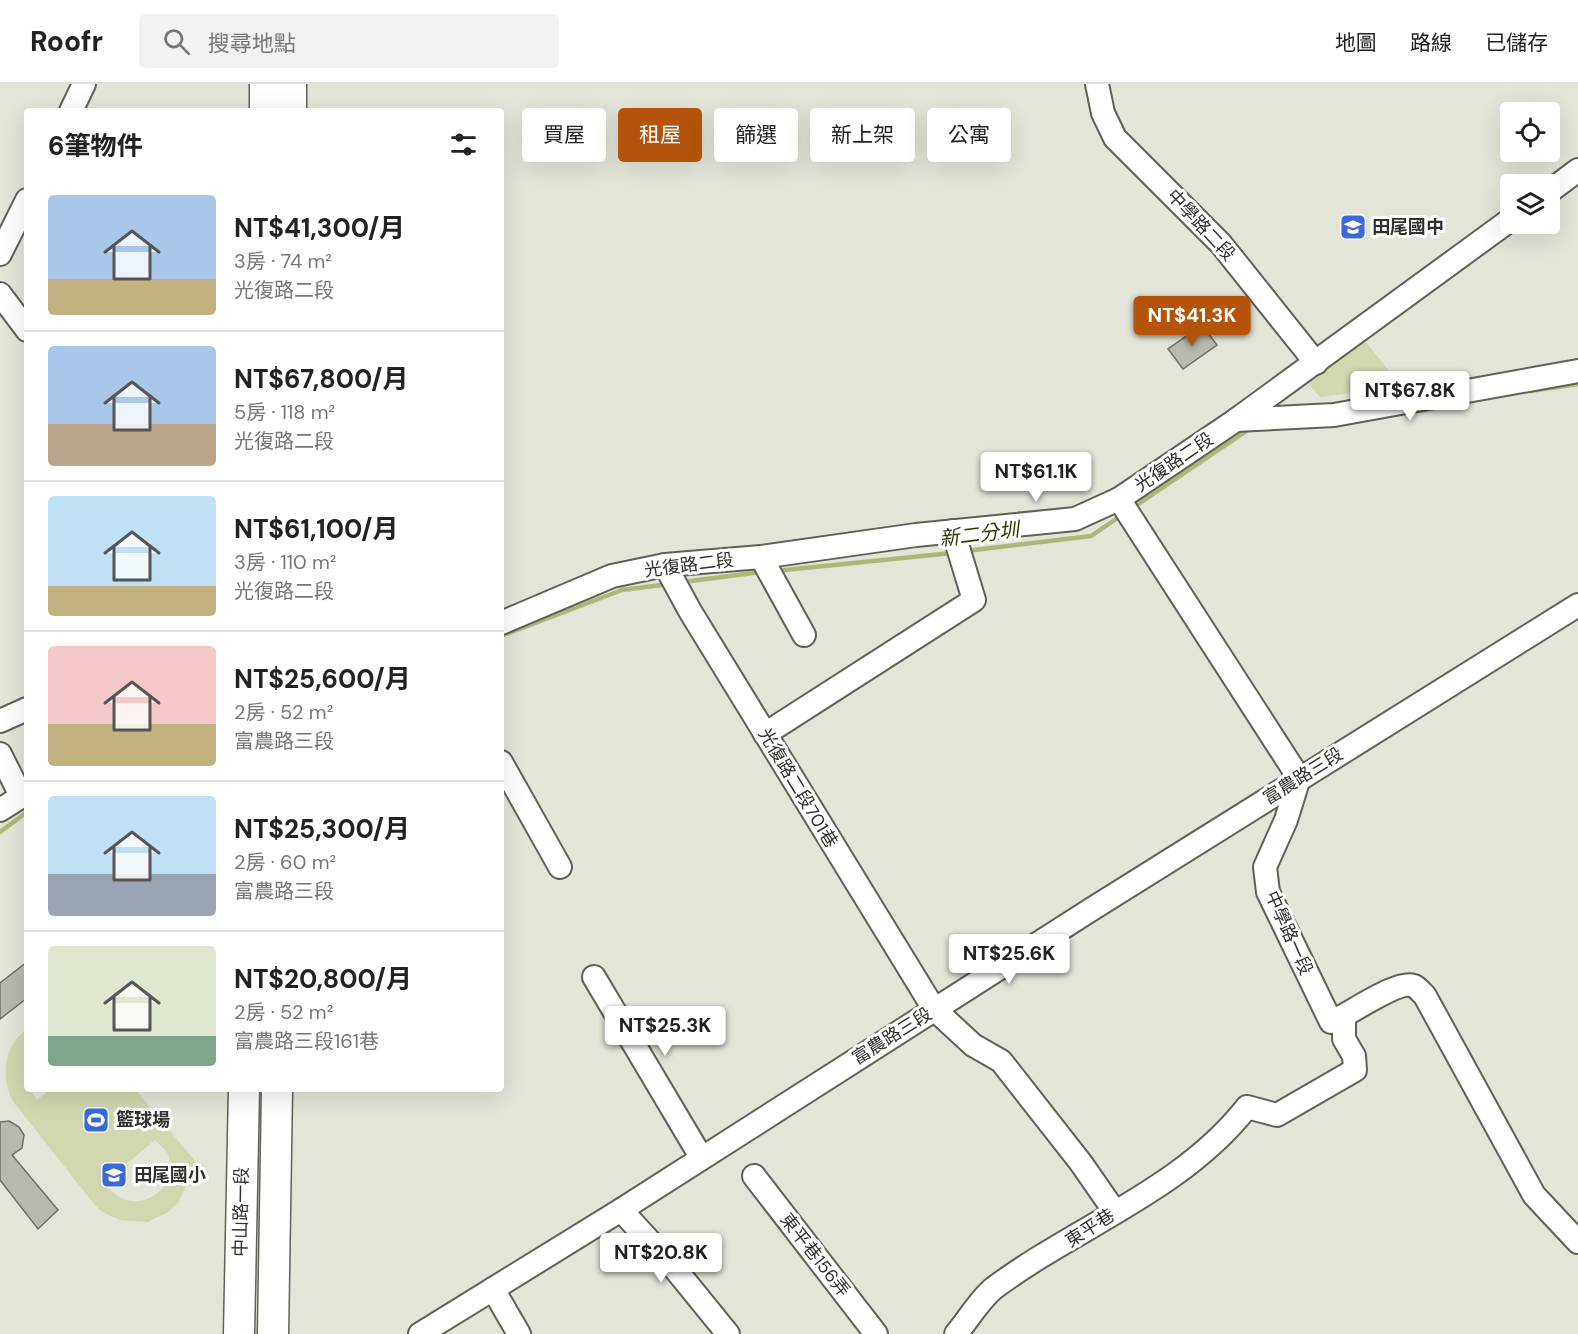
<!DOCTYPE html>
<html lang="zh-TW">
<meta charset="utf-8">
<style>
body{margin:0;font-family:"DM Sans","Noto Sans TC",sans-serif;background:#f2f2f2;color:#222;height:100vh;display:flex;flex-direction:column;font-size:22px;white-space:nowrap}
*{box-sizing:border-box;margin:0}
p{font-size:20px;color:#767676}
.icon{flex:none;width:33px;height:33px;fill:none;stroke:currentColor;stroke-width:2;stroke-linecap:round;stroke-linejoin:round}
.map{position:relative;flex:1;overflow:hidden}
.details{position:absolute;left:24px;top:24px;width:480px;height:984px;display:flex;flex-direction:column;background:#fff;border-radius:6px;box-shadow:0 6px 24px #0002}
.details>*{flex:none}
.top-card{position:absolute;left:522px;top:24px;width:570px;height:54px;display:flex;gap:12px}
.controls{position:absolute;left:1500px;top:18px;display:grid;gap:12px}
.controls a{display:grid;place-items:center;width:60px;height:60px;border-radius:6px;background:#fff;box-shadow:0 6px 24px #0002;font-size:30px}
.price{position:absolute;translate:-50% -51px;padding:0 14px;border-radius:6px;background:#fff;color:#222;font-size:20px;line-height:39px;filter:drop-shadow(0 2px 3px #0008)}
.price::after{content:'';position:absolute;left:50%;top:36px;width:18px;height:14px;margin-left:-9px;background:inherit;clip-path:polygon(0 0,100% 0,50% 100%)}
.price.active{background:#b45309;color:#fff}
ul{padding:0;list-style:none}
li{display:flex;align-items:center;gap:18px;height:150px;padding:0 24px}
li+li{border-top:2px solid #e0e0e0}
li span{display:grid;place-items:center;flex:none;width:168px;height:120px;border-radius:6px;color:#555}
li>.icon{margin-inline-start:auto}
span .icon{width:72px;height:72px;fill:#fffc;stroke-width:1}
li b{font-size:26px}
h2{display:flex;justify-content:space-between;align-items:center;height:72px;padding:0 24px;font-size:26px}
.chip{padding:0 21px;border-radius:6px;background:#fff;box-shadow:0 6px 24px #0002;font-size:21px;line-height:54px}
.chip.active{background:#b45309;color:#fff}
header{display:flex;align-items:center;gap:36px;box-sizing:border-box;height:84px;padding:0 30px;background:#fff;border-bottom:2px solid #e0e0e0}
header strong{font-size:28px}
nav{display:flex;gap:33px;margin-inline-start:auto;font-size:21px}
.search{width:420px;height:54px;background:#f2f2f2;display:flex;align-items:center;gap:15px;box-sizing:border-box;padding:0 21px;border-radius:6px;color:#767676;font-size:22px}
.map>svg:first-child{display:block}
</style>
<header>
<strong>Roofr</strong>
<div class="search"><svg class="icon" aria-label="search" viewBox="0 0 24 24"><circle cx="10" cy="10" r="6"/><path d="M15 15l6 6"/></svg>搜尋地點</div>
<nav><a>地圖</a><a>路線</a><a>已儲存</a></nav>
</header>
<div class="map">
<svg width="1578" height="1250" viewBox="0 0 1578 1250">
<rect width="100%" height="100%" fill="#e3e5d9"/>
<!-- green -->
<g fill="#d1d7ae" fill-rule="evenodd">
<path d="M1365 257 1402 303 1320 313 1304 294Z"/>
<path d="M27 945V1005H30L37 1016 51 1005H135L201 1084 191 1090 178 1119 168 1128 148 1138 120 1136 102 1128 94 1120 12 1016C1 990 3 963 27 945ZM155 1056C159 1060 166 1066 168 1070 181 1106 133 1139 104 1099Z"/>
</g>
<g fill="none" stroke-linecap="round" stroke-linejoin="round">
<!-- stream -->
<g stroke="#afb778" stroke-width="4.5">
<path d="M1530 307 1578 300"/>
<path d="M1134 423 1248 346"/>
<path d="M966 467 1091 452 1122 431"/>
<path d="M775 487 952 469"/>
<path d="M683 498 761 488"/>
<path d="M501 552 622 506 669 500"/>
<path d="M0 748 27 728"/>
</g>
</g>
<!-- building -->
<g fill="#b8baaf" stroke="#6e6f65" stroke-width="1.5">
<path d="M1202 241 1217 261 1183 285 1168 265Z"/>
<path d="M27 878V914L0 935V899Z"/>
<path d="M9 1037 19 1043 24 1051 22 1064 12 1071 58 1126 38 1145 0 1096V1038Z"/>
</g>
<g fill="none" stroke-linecap="round" stroke-linejoin="round">
<defs>
<g id="minor">
<path d="M1097 0 1103 29 1115 54 1221 160 1316 279"/>
<path d="M71 27 84 0"/>
<path d="M1550 107 1578 86"/>
<path d="M0 170 27 116"/>
<path d="M0 210 27 246"/>
<path d="M1236 336 1334 331 1578 287"/>
<path d="M1119 415 1299 694 1286 736 1265 783 1268 808 1331 938C1347 932 1398 895 1414 902 1418 904 1422 909 1425 912L1534 1111 1578 1158"/>
<path d="M761 473 804 551"/>
<path d="M665 481 690 527 934 925 973 961 1001 977 1081 1079 1115 1128"/>
<path d="M501 539 612 492 665 481 761 473 916 451 1075 435 1119 415 1236 336 1510 136"/>
<path d="M0 637 27 625"/>
<path d="M765 650 974 516 953 447"/>
<path d="M0 670 21 712"/>
<path d="M501 678 560 783"/>
<path d="M0 726 27 709"/>
<path d="M594 893 701 1073"/>
<path d="M754 1092 876 1250"/>
<path d="M621 1126 676 1186 728 1250"/>
<path d="M493 1205 519 1250"/>
<path d="M420 1250 621 1126 1092 825 1578 521"/>
<path d="M956 1250C968 1236 980 1215 994 1204 1077 1142 1182 1106 1247 1023L1277 1031 1355 986 1354 972 1344 955V933"/>
</g>
<g id="major">
<path d="M265 0V27"/>
<path d="M291 27V0"/>
<path d="M239 1250 244 1005"/>
<path d="M273 1250 277 1005"/>
</g>
</defs>
<!-- minor casing -->
<use href="#minor" stroke="#5f6157" stroke-width="26"/>
<!-- major casing -->
<use href="#major" stroke="#5f6157" stroke-width="33"/>
<!-- minor -->
<use href="#minor" stroke="#fff" stroke-width="22"/>
<!-- major -->
<use href="#major" stroke="#fff" stroke-width="30"/>
</g>
<!-- icons -->
<defs>
<symbol id="school-square" viewBox="-11 -11 22 22"><rect x="-9" y="-9" width="18" height="18" rx="4" fill="#3b69da" stroke="#fff"/><path d="M0-5L7-2L0 1L-7-2ZM-4 1L0 2.5L4 1V4Q0 6-4 4Z" fill="#fff"/></symbol>
<symbol id="stadium-square" viewBox="-11 -11 22 22"><rect x="-9" y="-9" width="18" height="18" rx="4" fill="#3b69da" stroke="#fff"/><path d="M0-5a6.5 5 0 1 0 0 10a6.5 5 0 1 0 0-10ZM-3.5-1.8h7v3.6h-7Z" fill="#fff"/></symbol>
</defs>
<g fill-rule="evenodd">
<use href="#school-square" x="1338" y="128" width="30" height="30"/>
<use href="#stadium-square" x="81" y="1021" width="30" height="30"/>
<use href="#school-square" x="99" y="1076" width="30" height="30"/>
</g>
<g text-anchor="middle" dominant-baseline="central" stroke-width="6" stroke-linejoin="round" paint-order="stroke">
<!-- street labels -->
<g font-size="18" fill="#30312d" stroke="#fff">
<text transform="translate(1201 141) rotate(47)">中學路二段</text>
<text transform="translate(1174 378) rotate(-34)">光復路二段</text>
<text transform="translate(689 481) rotate(-7)">光復路二段</text>
<text transform="translate(1303 692) rotate(-32)">富農路三段</text>
<text transform="translate(798 704) rotate(59)">光復路二段701巷</text>
<text transform="translate(1289 849) rotate(66)">中學路一段</text>
<text transform="translate(892 952) rotate(-32)">富農路三段</text>
<text transform="translate(241 1128) rotate(-89)">中山路一段</text>
<text transform="translate(1090 1144) rotate(-33)">東平巷</text>
<text transform="translate(815 1171) rotate(52)">東平巷156弄</text>
</g>
<!-- poi labels -->
<g font-size="18" font-weight="bold" fill="#30312d" stroke="#fff" text-anchor="start">
<text x="1372" y="143">田尾國中</text>
<text x="116" y="1036">籃球場</text>
<text x="134" y="1091">田尾國小</text>
</g>
<!-- water labels -->
<g font-size="20" font-style="italic" fill="#313502" stroke="#fff">
<text transform="translate(979 450) rotate(-7)">新二分圳</text>
</g>
</g>
</svg>
<div class="controls">
<a><svg class="icon" aria-label="locate" viewBox="0 0 24 24"><circle cx="12" cy="12" r="6"/><path d="M12 2v4M12 18v4M2 12h4M18 12h4"/></svg></a>
<a><svg class="icon" aria-label="layers" viewBox="0 0 24 24"><path d="M12 4l9 5-9 5-9-5zM3 14l9 5 9-5"/></svg></a>
</div>
<b class="price active" style="left:1192px;top:263px">NT$41.3K</b>
<b class="price" style="left:1410px;top:338px">NT$67.8K</b>
<b class="price" style="left:1036px;top:419px">NT$61.1K</b>
<b class="price" style="left:1009px;top:901px">NT$25.6K</b>
<b class="price" style="left:665px;top:973px">NT$25.3K</b>
<b class="price" style="left:661px;top:1200px">NT$20.8K</b>
<div class="top-card">
<a class="chip">買屋</a>
<a class="chip active">租屋</a>
<a class="chip">篩選</a>
<a class="chip">新上架</a>
<a class="chip">公寓</a>
</div>
<section class="details">
<h2>6筆物件<svg class="icon" aria-label="filters" viewBox="0 0 24 24"><path d="M4 7h16M4 17h16"/><circle cx="9" cy="7" r="2"/><circle cx="15" cy="17" r="2"/></svg></h2>
<ul>
<li><span style="background:linear-gradient(#a9c7e8 70%,#c2b280 0)"><svg class="icon" aria-label="home" viewBox="0 0 24 24"><path d="M3 11l9-7 9 7M6 9v11h12V9"/></svg></span><div><b>NT$41,300/月</b><p>3房 · 74 m²</p><p>光復路二段</p></div></li>
<li><span style="background:linear-gradient(#a9c7e8 65%,#b9a48a 0)"><svg class="icon" aria-label="home" viewBox="0 0 24 24"><path d="M3 11l9-7 9 7M6 9v11h12V9"/></svg></span><div><b>NT$67,800/月</b><p>5房 · 118 m²</p><p>光復路二段</p></div></li>
<li><span style="background:linear-gradient(#bfe0f5 75%,#c2b280 0)"><svg class="icon" aria-label="home" viewBox="0 0 24 24"><path d="M3 11l9-7 9 7M6 9v11h12V9"/></svg></span><div><b>NT$61,100/月</b><p>3房 · 110 m²</p><p>光復路二段</p></div></li>
<li><span style="background:linear-gradient(#f6c9c9 65%,#c2b280 0)"><svg class="icon" aria-label="home" viewBox="0 0 24 24"><path d="M3 11l9-7 9 7M6 9v11h12V9"/></svg></span><div><b>NT$25,600/月</b><p>2房 · 52 m²</p><p>富農路三段</p></div></li>
<li><span style="background:linear-gradient(#bfe0f5 65%,#9aa5b1 0)"><svg class="icon" aria-label="home" viewBox="0 0 24 24"><path d="M3 11l9-7 9 7M6 9v11h12V9"/></svg></span><div><b>NT$25,300/月</b><p>2房 · 60 m²</p><p>富農路三段</p></div></li>
<li><span style="background:linear-gradient(#dfe7d0 75%,#7fa58c 0)"><svg class="icon" aria-label="home" viewBox="0 0 24 24"><path d="M3 11l9-7 9 7M6 9v11h12V9"/></svg></span><div><b>NT$20,800/月</b><p>2房 · 52 m²</p><p>富農路三段161巷</p></div></li>
</ul>
</section>
</div>
